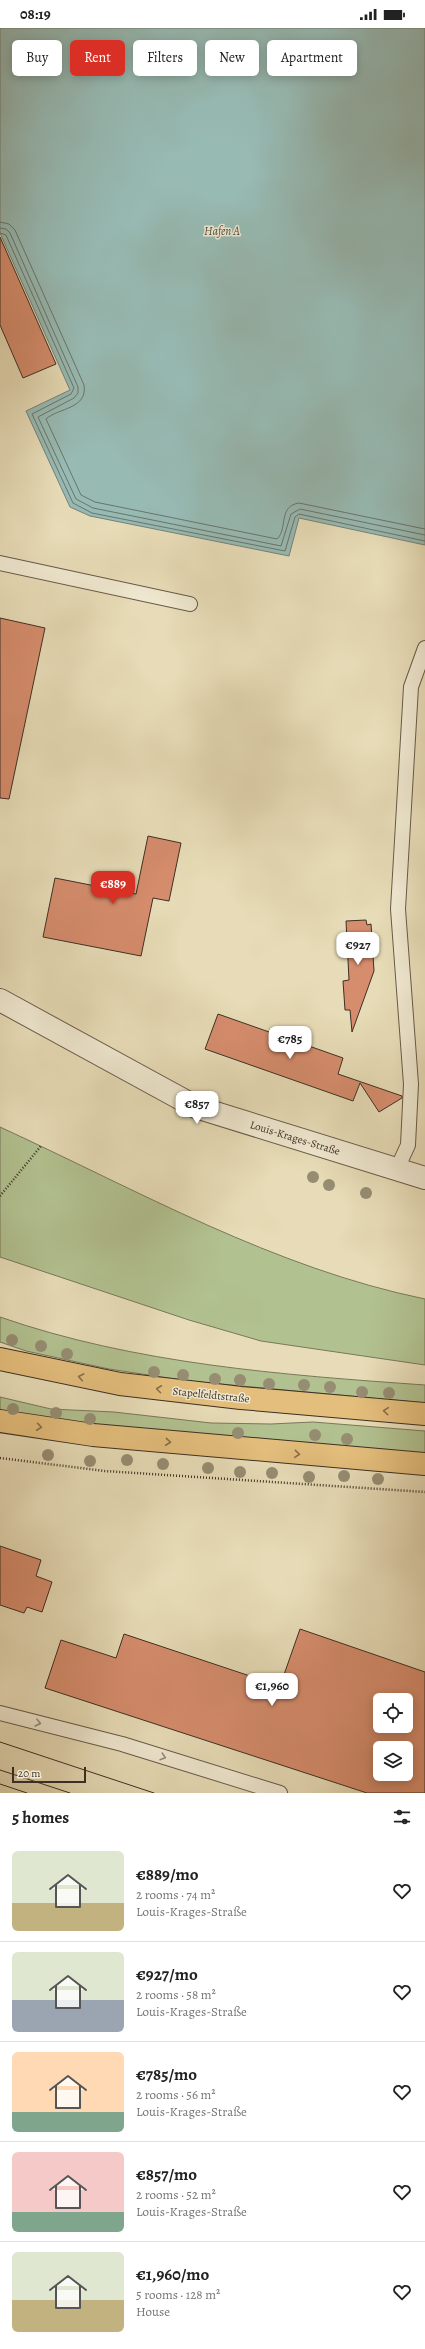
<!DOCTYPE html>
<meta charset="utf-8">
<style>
body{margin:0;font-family:Alegreya,serif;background:#f2f2f2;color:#222;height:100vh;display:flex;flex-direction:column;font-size:15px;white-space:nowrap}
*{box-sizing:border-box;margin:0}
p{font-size:13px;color:#767676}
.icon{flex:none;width:22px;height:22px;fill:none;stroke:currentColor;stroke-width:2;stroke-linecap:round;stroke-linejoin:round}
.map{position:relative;height:1765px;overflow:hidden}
.details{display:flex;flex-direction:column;background:#fff;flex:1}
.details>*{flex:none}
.hud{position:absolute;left:12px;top:12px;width:401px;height:36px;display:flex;gap:8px}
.buttons{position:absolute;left:373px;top:1665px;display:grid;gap:8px}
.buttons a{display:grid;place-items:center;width:40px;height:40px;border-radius:6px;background:#fff;box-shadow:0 2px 10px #0003;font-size:20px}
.scale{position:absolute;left:12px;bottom:10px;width:74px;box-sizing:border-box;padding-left:4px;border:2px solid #3d2f24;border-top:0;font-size:11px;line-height:14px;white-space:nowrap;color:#3d2f24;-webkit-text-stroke:3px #efe8d0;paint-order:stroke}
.price{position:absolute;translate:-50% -34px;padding:0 9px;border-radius:8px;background:#fff;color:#222;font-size:13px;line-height:26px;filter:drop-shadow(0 1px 2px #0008)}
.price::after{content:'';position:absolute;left:50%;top:24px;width:12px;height:9px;margin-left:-6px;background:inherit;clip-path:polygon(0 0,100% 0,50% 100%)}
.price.selected{background:#d93025;color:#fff}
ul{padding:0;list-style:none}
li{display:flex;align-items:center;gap:12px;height:100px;padding:0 12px}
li+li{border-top:1px solid #e0e0e0}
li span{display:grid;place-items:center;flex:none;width:112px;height:80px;border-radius:6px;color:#555}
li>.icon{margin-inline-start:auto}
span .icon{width:48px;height:48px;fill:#fffc;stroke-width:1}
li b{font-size:17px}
h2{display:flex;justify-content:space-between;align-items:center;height:48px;padding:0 12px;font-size:17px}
.chip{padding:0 14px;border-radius:6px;background:#fff;box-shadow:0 2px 10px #0003;font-size:14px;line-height:36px}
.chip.selected{background:#d93025;color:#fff}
.status{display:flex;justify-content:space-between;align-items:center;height:28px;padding:0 20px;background:#fff;direction:ltr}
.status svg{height:11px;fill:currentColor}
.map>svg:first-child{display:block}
</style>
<div class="status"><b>08:19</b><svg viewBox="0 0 49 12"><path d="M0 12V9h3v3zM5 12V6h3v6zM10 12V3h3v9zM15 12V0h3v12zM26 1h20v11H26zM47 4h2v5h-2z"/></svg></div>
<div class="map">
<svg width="425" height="1765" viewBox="0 0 425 1765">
<rect width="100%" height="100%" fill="#e7dcb7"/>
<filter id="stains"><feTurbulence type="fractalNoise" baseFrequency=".005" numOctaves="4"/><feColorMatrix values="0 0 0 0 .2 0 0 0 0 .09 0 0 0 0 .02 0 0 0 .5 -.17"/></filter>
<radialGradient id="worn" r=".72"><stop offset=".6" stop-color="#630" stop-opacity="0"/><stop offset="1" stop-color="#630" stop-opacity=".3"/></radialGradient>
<!-- green -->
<g fill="#b2c190" stroke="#78785a">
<path d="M0 1099C139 1163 274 1240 425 1271V1337L261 1313 189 1292 0 1229Z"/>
<path d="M0 1289C135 1336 283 1347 425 1357V1375L188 1353 109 1341 26 1323 0 1314Z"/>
<path d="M0 1369 51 1381 114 1384 211 1395 271 1396 313 1394 425 1403V1427L122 1402 0 1383Z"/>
</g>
<!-- water -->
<path fill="#97bab3" stroke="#73827a" d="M0 0H425V517L299 490 289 528 90 488 70 479 26 383 70 362 0 205Z"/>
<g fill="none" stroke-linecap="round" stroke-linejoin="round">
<!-- shore -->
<g stroke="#6a746c" stroke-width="1">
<path d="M0 194 9 196 15 202 84 357C88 381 58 380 46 391L81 467 95 474 277 511C288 501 278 478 299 475L425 501"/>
<path d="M0 200 6 201 10 205 78 359V365L74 370 38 389 76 471 93 480 281 518 291 486 300 481 425 507"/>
<path d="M0 205 6 207 74 360 71 366 32 386 73 475 92 485 285 523 295 489 299 486 425 513"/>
</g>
</g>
<!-- building -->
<g fill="#d68d6d" stroke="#3d2f24" fill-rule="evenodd">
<path d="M0 209 56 336 23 350 0 297Z"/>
<path d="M0 590 45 600 9 771 0 770Z"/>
<path d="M148 808 181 815 169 873 153 870 141 928 43 909 55 850 136 866Z"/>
<path d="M366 892 367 897 371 896 374 943 352 1004 350 982H345L343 953 349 952 346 893Z"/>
<path d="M218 986 343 1030 338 1046 402 1068V1070L379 1084 360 1055 353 1073 205 1021Z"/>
<path d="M0 1518 41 1532 36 1548 52 1554 42 1584 27 1579 24 1585 0 1577Z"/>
<path d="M300 1601 425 1644V1765H367L45 1660 61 1612 116 1630 124 1606 280 1658ZM380 1672H406V1698H380ZM380 1720H406V1746H380Z"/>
</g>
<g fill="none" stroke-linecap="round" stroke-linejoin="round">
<defs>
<g id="service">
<path d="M0 535 190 576"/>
<path d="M397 1141 408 1117 411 1056 398 881 411 659 425 620"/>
<path d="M0 1685 122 1716 280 1765"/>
</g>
<path id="tertiary" d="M0 972 196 1079 425 1150"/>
<g id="primary">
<path d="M0 1331 120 1356 241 1370 425 1386"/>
<path d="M0 1393 93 1407 425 1436"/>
</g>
</defs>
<!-- service casing -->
<use href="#service" stroke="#685a49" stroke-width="16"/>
<!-- tertiary casing -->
<use href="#tertiary" stroke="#685a49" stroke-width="24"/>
<!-- primary casing -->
<use href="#primary" stroke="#3d2f24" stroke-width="24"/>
<!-- path -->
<g stroke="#3d2f24" stroke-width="2.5" stroke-dasharray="1 2" stroke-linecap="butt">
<path d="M0 1168 41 1118"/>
<path d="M0 1430 105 1443 425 1464"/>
</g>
<!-- service -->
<use href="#service" stroke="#efe8d0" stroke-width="14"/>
<!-- tertiary -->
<use href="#tertiary" stroke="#efe8d0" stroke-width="22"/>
<!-- primary -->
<use href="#primary" stroke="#e4be7c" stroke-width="22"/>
<!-- tram -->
<g stroke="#3d2f24" stroke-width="1">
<path d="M0 1714 154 1765"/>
<path d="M0 1742 70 1765"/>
<path d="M0 1756 27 1765"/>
</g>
</g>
<!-- trees -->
<g fill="#968d72">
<circle cx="313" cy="1149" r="6"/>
<circle cx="329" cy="1157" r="6"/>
<circle cx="366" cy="1165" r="6"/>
<circle cx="12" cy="1312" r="6"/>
<circle cx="41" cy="1318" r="6"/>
<circle cx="67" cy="1326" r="6"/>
<circle cx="154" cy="1344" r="6"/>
<circle cx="183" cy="1347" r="6"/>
<circle cx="215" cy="1351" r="6"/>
<circle cx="240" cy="1352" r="6"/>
<circle cx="269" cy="1356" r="6"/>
<circle cx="304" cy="1357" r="6"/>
<circle cx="330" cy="1359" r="6"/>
<circle cx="362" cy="1364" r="6"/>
<circle cx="389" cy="1365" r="6"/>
<circle cx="13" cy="1381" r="6"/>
<circle cx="56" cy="1385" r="6"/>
<circle cx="90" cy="1391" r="6"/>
<circle cx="238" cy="1405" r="6"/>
<circle cx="315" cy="1407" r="6"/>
<circle cx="347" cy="1411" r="6"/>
<circle cx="48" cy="1427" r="6"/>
<circle cx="127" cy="1432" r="6"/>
<circle cx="90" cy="1433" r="6"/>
<circle cx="163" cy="1436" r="6"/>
<circle cx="208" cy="1440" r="6"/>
<circle cx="240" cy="1444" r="6"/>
<circle cx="272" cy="1445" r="6"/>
<circle cx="344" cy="1448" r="6"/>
<circle cx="309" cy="1449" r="6"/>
<circle cx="378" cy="1451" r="6"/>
</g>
<!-- one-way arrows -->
<defs><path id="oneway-chevron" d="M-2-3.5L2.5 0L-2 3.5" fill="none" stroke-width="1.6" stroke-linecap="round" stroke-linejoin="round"/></defs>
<g stroke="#886f4c">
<use href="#oneway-chevron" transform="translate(81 1349) rotate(-169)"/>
<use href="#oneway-chevron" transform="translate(159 1361) rotate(-173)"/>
<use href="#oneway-chevron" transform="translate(386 1383) rotate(-175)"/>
<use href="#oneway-chevron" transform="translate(39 1399) rotate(8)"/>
<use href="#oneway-chevron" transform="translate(168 1414) rotate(6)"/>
<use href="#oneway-chevron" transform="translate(297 1426) rotate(5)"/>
</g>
<g stroke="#968c7a">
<use href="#oneway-chevron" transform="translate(38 1695) rotate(14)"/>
<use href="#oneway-chevron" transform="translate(163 1729) rotate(18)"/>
</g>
<g text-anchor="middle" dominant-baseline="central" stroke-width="3" stroke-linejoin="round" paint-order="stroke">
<!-- street labels -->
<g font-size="11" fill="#3d2f24" stroke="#efe8d0">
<text transform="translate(295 1110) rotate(17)">Louis-Krages-Straße</text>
<text transform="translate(211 1367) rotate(6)">Stapelfeldtstraße</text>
</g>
<!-- water labels -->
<g font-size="12" font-style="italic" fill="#4f4b41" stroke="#efe8d0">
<text x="222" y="203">Hafen A</text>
</g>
</g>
<rect width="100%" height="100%" filter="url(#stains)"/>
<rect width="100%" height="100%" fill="url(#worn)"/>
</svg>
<div class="buttons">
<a><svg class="icon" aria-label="locate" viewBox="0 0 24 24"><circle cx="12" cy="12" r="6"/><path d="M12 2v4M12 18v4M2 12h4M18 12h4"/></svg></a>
<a><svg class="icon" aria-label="layers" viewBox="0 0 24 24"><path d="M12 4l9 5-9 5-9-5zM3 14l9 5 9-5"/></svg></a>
</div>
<div class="scale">20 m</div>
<b class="price selected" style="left:113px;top:877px">€889</b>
<b class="price" style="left:358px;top:938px">€927</b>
<b class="price" style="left:290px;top:1032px">€785</b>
<b class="price" style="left:197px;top:1097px">€857</b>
<b class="price" style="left:272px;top:1679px">€1,960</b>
<div class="hud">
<a class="chip">Buy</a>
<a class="chip selected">Rent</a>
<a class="chip">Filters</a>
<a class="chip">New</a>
<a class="chip">Apartment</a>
</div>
</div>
<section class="details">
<h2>5 homes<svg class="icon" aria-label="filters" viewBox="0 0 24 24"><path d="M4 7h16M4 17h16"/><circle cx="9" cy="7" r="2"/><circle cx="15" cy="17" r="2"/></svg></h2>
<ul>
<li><span style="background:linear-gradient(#dfe7d0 65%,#c2b280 0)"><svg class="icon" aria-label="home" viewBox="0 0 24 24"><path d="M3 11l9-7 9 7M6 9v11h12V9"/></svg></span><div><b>€889/mo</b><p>2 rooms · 74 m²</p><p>Louis-Krages-Straße</p></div><svg class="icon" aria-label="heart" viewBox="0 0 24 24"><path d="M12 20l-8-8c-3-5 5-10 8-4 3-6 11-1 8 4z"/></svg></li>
<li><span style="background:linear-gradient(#dfe7d0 60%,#9aa5b1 0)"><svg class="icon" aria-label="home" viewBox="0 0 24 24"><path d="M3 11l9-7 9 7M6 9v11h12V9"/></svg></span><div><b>€927/mo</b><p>2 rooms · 58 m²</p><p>Louis-Krages-Straße</p></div><svg class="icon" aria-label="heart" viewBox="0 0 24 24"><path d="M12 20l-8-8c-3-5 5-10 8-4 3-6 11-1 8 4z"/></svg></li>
<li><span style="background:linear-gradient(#ffd9b3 75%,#7fa58c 0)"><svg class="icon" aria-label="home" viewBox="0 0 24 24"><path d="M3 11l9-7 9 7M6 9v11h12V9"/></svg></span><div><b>€785/mo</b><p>2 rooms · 56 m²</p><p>Louis-Krages-Straße</p></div><svg class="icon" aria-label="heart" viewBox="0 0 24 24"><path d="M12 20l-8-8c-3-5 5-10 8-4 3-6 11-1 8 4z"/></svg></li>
<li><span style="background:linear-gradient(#f6c9c9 75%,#7fa58c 0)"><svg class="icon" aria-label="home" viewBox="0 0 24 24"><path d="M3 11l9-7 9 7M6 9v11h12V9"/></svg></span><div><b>€857/mo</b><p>2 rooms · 52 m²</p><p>Louis-Krages-Straße</p></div><svg class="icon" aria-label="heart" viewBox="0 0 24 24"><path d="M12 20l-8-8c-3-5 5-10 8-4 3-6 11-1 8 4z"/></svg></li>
<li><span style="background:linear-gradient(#dfe7d0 60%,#c2b280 0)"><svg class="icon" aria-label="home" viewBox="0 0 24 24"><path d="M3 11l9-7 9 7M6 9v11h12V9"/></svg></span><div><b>€1,960/mo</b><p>5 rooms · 128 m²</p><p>House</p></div><svg class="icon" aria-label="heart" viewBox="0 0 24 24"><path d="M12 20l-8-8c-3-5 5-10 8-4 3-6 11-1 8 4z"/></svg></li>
</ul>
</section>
